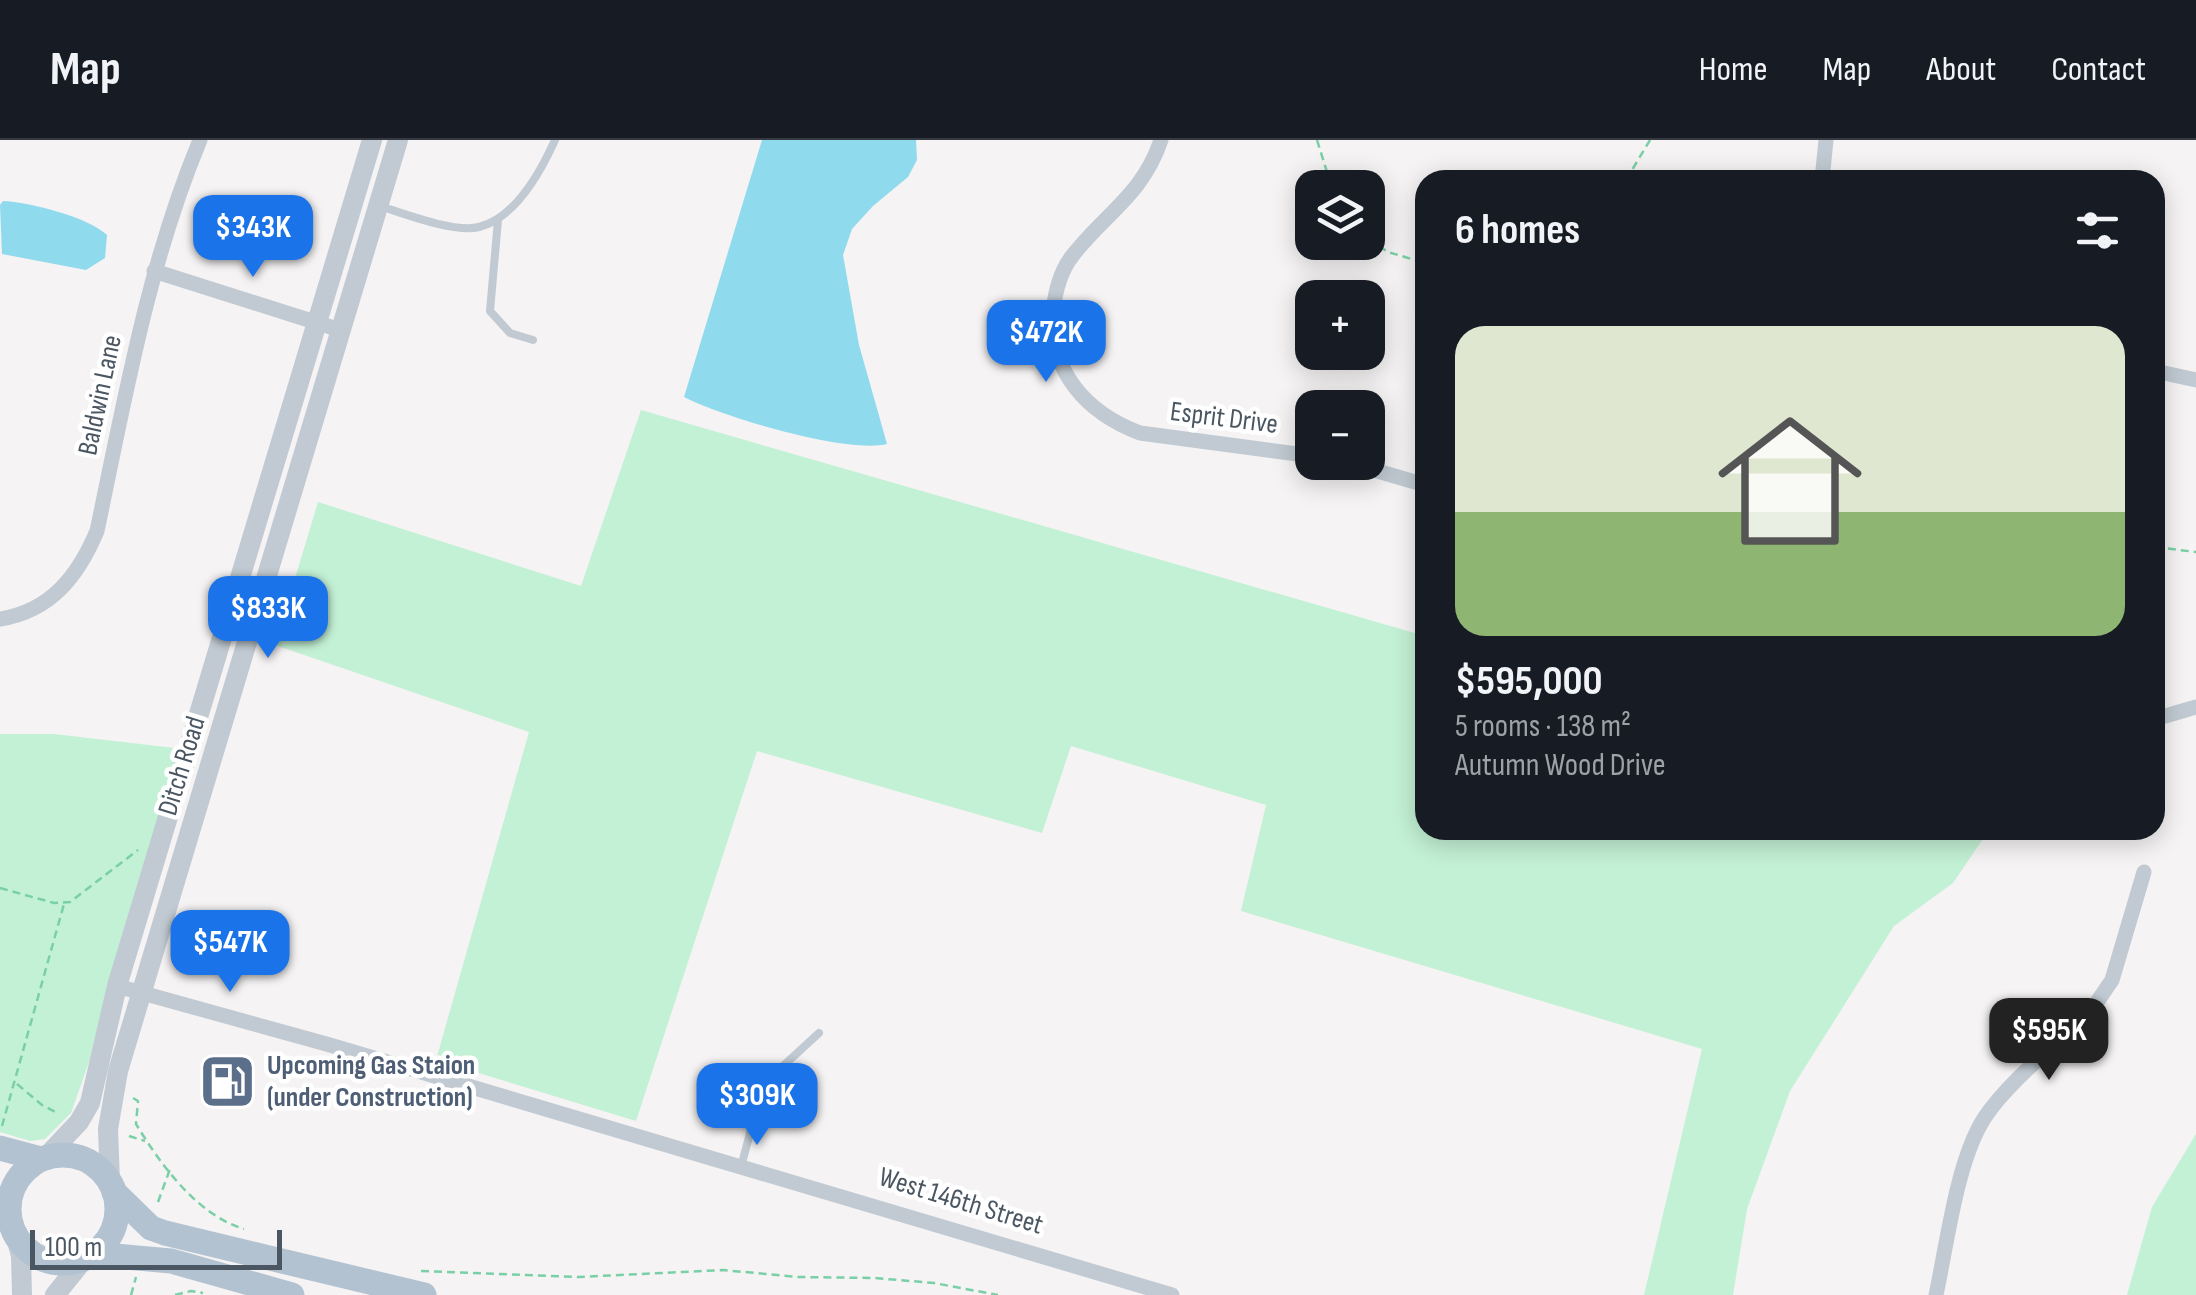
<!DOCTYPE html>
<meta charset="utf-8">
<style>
body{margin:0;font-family:"Sofia Sans Condensed",sans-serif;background:#242831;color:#f1f3f6;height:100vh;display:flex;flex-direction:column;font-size:38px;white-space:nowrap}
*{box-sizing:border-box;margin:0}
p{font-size:32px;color:#9ea1a6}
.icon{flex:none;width:55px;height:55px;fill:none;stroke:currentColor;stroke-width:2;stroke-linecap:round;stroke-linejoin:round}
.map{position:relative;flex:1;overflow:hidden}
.drawer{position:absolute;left:1415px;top:30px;width:750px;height:670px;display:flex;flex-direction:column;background:#171b24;border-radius:30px;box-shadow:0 5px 25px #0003}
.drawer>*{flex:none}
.tools{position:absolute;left:1295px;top:30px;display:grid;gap:20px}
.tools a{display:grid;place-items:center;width:90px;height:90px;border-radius:20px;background:#171b24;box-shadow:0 5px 25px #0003;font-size:50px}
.scale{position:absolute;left:30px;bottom:25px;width:252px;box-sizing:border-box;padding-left:10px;border:5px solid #4a5661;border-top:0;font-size:28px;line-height:35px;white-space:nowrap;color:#4a5661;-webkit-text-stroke:8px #fff;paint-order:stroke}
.price{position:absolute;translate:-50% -85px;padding:0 22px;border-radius:20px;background:#1a73e8;color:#fff;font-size:32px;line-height:65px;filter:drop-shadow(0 2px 5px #0008)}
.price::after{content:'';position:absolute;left:50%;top:60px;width:30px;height:22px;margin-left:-15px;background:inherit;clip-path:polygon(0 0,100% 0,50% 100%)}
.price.current{background:#222;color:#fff}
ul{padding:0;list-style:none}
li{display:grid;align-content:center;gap:20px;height:530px;padding:0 40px}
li+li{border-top:2px solid #363941}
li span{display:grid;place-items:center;height:310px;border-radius:30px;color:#555}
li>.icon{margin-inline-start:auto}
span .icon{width:180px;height:180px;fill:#fffc;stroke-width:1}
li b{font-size:42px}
h2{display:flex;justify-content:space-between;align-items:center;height:120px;padding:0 40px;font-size:42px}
header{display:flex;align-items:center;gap:60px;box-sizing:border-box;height:140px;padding:0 50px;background:#171b24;border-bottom:2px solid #363941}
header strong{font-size:48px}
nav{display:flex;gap:55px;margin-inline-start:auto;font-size:35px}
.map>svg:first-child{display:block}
</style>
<header>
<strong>Map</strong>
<nav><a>Home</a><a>Map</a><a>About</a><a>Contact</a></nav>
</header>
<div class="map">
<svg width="2196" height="1155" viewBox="0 0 2196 1155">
<rect width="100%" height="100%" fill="#f5f3f3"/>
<!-- green -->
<g fill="#c3f1d5">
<path d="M641 270 1425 496V690H1989L1953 743 1894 786 1790 951 1747 1069 1733 1155H1644L1702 909 1241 771 1266 665 1071 606 1042 693 757 611 636 981 436 920 529 592 275 505 318 362 581 446Z"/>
<path d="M0 594H54L183 609 119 807 89 922 71 973 45 999 30 1001 0 992Z"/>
<path d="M2196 994V1155H2127L2152 1067Z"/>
</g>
<!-- water -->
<g fill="#90daee">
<path d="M762 0H916L917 20 908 37 873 66 852 89 843 115 859 205 887 304C846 314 723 277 684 257Z"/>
<path d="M3 61C29 62 88 77 107 95L105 118 86 130 2 114 0 65Z"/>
</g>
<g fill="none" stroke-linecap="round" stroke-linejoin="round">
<!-- path -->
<g stroke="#7ad0a6" stroke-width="2.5" stroke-dasharray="8 5" stroke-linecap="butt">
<path d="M1317 0 1332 48"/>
<path d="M1626 40 1650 0"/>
<path d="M1368 99 1388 112 1425 123"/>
<path d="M2155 407 2196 412"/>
<path d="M0 748 54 763 70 762 138 710"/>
<path d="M17 944 42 965 59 974"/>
<path d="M133 958 138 961 136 984C161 1025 197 1075 244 1089"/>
<path d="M2 986 64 764"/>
<path d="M129 996 145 1001"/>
<path d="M158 1062 170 1029"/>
<path d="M421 1131 579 1137 723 1130 798 1137 875 1138 934 1143 998 1155"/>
<path d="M131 1155 136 1137"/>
<path d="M175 1155 191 1151 203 1153"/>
</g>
<!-- service -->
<g stroke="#c1cad2" stroke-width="8">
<path d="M380 66C405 74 454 93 479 87 515 78 541 31 555 0"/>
<path d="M498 80 490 171 510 193 533 200"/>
<path d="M741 1027 759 959 770 938 819 893"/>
</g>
<!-- minor -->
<g stroke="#c1cad2" stroke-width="15">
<path d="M1161 0C1143 54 1106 73 1073 115 1060 131 1055 152 1053 172 1049 232 1087 273 1140 293L1312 316"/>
<path d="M1822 40 1826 0"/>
<path d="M154 131 340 190"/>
<path d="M2155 231 2196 240"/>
<path d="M1347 322 1425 345"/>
<path d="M0 479C51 471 78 436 97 391 125 258 148 125 200 0"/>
<path d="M2155 579 2196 567"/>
<path d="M117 846 330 905 1172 1155"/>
<path d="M1936 1155C1947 1104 1957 1019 1985 977 2009 941 2061 900 2093 868L2112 840 2144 732"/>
</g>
<!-- tertiary -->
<g stroke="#c1cad2" stroke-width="20">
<path d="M45 1018 79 982 90 963 117 846 372 0"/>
<path d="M110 1042 108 989 118 931 398 0"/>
<path d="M15 1093 21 1116 22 1155"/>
<path d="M55 1155 85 1118"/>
</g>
<!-- primary -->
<g stroke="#b3c2d1" stroke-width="25">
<path d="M0 1008 41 1019"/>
<circle cx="63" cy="1069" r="54"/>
<path d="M114 1052 151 1088 165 1093 424 1155"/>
<path d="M92 1114 171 1121 292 1155"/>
</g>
</g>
<!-- icons -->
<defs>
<symbol id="fuel-square" viewBox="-11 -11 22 22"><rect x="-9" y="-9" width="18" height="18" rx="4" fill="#5c6f8a" stroke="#fff"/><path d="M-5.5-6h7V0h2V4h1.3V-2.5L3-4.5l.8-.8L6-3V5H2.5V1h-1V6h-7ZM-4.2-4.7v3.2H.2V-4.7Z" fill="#fff"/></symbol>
</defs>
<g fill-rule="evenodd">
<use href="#fuel-square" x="196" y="910" width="63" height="63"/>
</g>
<g text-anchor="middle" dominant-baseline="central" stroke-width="9" stroke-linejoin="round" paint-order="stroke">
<!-- street labels -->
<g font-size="28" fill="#4a5661" stroke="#fff">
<text transform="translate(100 255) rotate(-78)">Baldwin Lane</text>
<text transform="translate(1224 278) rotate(7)">Esprit Drive</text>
<text transform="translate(182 626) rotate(-73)">Ditch Road</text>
<text transform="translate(961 1061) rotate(17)">West 146th Street</text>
</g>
<!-- service labels -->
<g font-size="28" font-weight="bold" fill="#4e5e75" stroke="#fff" text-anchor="start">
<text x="267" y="925">Upcoming Gas Staion<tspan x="267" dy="32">(under Construction)</tspan></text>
</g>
</g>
</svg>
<div class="tools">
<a><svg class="icon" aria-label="layers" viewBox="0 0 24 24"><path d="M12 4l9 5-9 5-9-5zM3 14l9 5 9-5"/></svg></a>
<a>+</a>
<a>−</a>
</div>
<div class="scale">100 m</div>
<b class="price" style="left:253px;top:140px">$343K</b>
<b class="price" style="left:1046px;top:245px">$472K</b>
<b class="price" style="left:268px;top:521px">$833K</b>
<b class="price" style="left:230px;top:855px">$547K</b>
<b class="price current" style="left:2049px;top:943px">$595K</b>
<b class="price" style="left:757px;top:1008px">$309K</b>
<section class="drawer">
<h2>6 homes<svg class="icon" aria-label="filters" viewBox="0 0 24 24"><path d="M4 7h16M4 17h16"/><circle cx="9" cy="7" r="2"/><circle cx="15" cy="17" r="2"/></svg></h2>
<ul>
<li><span style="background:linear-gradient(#dfe7d0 60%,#8fb573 0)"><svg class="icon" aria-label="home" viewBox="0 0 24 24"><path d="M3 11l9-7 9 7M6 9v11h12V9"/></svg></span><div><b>$595,000</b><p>5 rooms · 138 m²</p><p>Autumn Wood Drive</p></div></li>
</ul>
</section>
</div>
